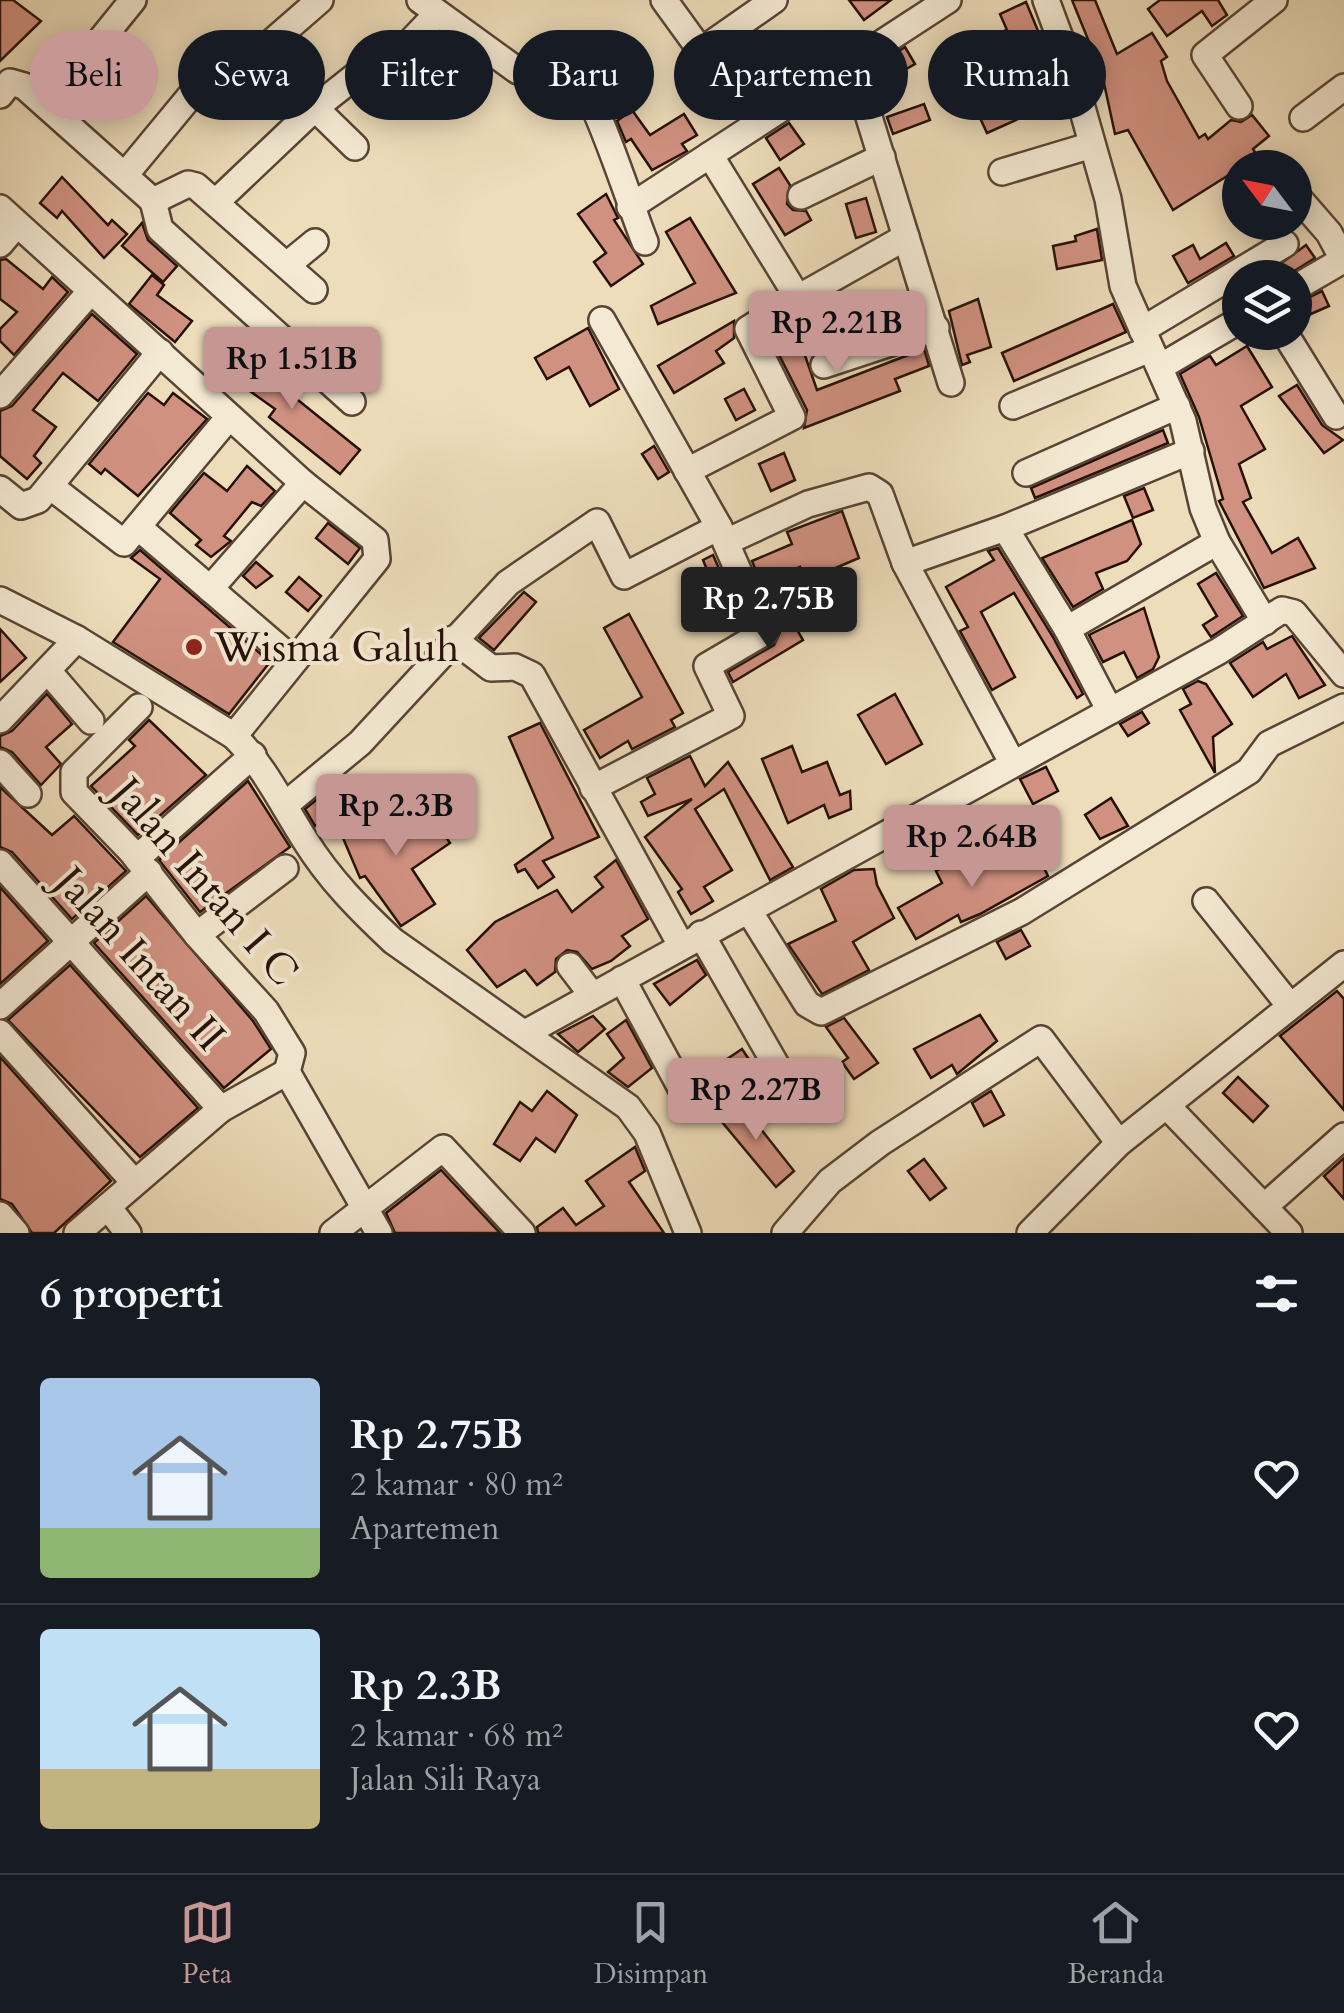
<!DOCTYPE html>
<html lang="id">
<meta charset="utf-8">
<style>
body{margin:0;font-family:Cardo,serif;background:#242831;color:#f1f3f6;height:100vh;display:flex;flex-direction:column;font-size:38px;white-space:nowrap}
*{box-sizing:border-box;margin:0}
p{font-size:32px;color:#9ea1a6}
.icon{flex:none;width:55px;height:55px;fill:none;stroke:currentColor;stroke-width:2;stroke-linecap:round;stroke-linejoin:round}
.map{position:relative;height:1233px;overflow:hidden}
.sheet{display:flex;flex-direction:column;background:#171b24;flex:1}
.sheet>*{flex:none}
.guide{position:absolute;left:30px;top:30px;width:1285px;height:90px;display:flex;gap:20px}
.needle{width:65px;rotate:302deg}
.fabs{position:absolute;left:1222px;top:150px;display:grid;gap:20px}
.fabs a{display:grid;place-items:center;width:90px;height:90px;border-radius:50%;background:#171b24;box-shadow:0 5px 25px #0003;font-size:50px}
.price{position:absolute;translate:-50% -85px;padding:0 22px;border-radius:10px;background:#c59692;color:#111;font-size:32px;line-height:65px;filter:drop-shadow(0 2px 5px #0008)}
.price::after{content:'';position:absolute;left:50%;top:60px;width:30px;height:22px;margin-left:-15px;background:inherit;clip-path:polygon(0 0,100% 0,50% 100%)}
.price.on{background:#222;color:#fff}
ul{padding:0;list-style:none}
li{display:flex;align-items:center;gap:30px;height:250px;padding:0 40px}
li+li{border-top:2px solid #363941}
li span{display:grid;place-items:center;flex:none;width:280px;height:200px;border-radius:10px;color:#555}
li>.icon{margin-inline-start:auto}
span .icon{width:120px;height:120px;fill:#fffc;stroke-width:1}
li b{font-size:42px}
h2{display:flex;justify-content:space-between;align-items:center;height:120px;padding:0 40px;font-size:42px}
.chip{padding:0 35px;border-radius:45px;background:#171b24;box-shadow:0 5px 25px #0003;font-size:35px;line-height:90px}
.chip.on{background:#c59692;color:#111}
.tab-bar{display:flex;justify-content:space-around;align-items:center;height:140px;border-top:2px solid #363941;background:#171b24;font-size:28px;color:#9ea1a6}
.tab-bar a{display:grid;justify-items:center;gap:5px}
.tab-bar .on{color:#c59692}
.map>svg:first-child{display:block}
</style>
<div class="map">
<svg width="1344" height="1233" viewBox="0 0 1344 1233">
<rect width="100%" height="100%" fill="#edb"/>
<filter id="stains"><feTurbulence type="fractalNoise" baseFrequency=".002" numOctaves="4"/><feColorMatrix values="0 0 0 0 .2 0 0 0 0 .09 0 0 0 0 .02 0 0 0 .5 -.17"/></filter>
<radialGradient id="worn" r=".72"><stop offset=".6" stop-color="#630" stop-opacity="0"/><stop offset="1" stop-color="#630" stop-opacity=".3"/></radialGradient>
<!-- building -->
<g fill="#d19181" stroke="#261108" stroke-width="2.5">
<path d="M0 0H13L41 21 0 61Z"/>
<path d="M849 0H891L864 20Z"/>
<path d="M1072 0H1095L1117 54 1152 33 1167 57 1161 61 1167 81 1199 138 1205 134 1208 139 1231 120 1241 122 1252 115 1269 136 1253 149 1265 168H1240L1173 210 1128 130 1115 134 1102 74 1097 76 1091 61 1096 59Z"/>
<path d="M1160 0H1218L1227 15 1212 26 1202 11 1167 36 1148 9Z"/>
<path d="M1026 2 1041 38 1008 52 1013 69 999 76 986 37 1007 30 1000 14Z"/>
<path d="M758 31 774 50 752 68 747 62 700 89 689 71 710 64Z"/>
<path d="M905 47 915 64 899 73 890 57Z"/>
<path d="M1057 85 1065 108 1041 118 1038 110 987 133 976 109 998 112Z"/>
<path d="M924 104 930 120 893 134 887 117Z"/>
<path d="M632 110 650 135 684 114 697 135 682 144 687 151 652 170 631 139 626 142 617 121Z"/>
<path d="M789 123 804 144 780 160 766 138Z"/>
<path d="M779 168 790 185 787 204 793 210 806 211 811 220 785 235 753 184Z"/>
<path d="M62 177 108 225 112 220 127 234 104 258 62 211 57 218 40 203Z"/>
<path d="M606 194 618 218 614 220 643 264 611 286 594 262 606 253 578 214Z"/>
<path d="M866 198 876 232 856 238 846 204Z"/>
<path d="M690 218 736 293 658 324 651 306 695 283 666 232Z"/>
<path d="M142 223 148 240 177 266 163 282 122 246Z"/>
<path d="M1097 229 1102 260 1057 269 1053 246 1076 241 1075 236Z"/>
<path d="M1226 243 1234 256 1188 283 1173 256 1193 245 1200 259Z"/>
<path d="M1306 245 1315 258 1283 278H1261Z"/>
<path d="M6 259 43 289 52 277 68 292 14 355 0 341V329L17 312 0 299V260Z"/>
<path d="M152 275 164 285 157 295 192 321 175 342 129 304Z"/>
<path d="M1322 291 1329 306 1295 321V304Z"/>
<path d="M978 299 991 347 967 355 970 362 962 365 949 311Z"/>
<path d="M1113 304 1126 332 1014 381 1002 353Z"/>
<path d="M92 314 137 354 98 401 63 373 33 410 56 427 34 456 41 463 27 479 0 456V411L12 406Z"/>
<path d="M802 314 817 334 802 347 817 390 924 349 929 366 895 379 900 391 804 428 807 410 769 335Z"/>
<path d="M734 321V338L716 351 724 363 674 393 658 366Z"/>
<path d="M588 328 619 389 590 406 569 367 547 379 535 358Z"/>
<path d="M242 346 285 385 283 388 360 450 340 474 269 417 275 409 222 371Z"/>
<path d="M1247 346 1272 387 1241 406 1265 449 1239 464 1251 498 1243 502 1272 553 1298 538 1315 568 1264 588 1219 501 1223 499 1199 417 1180 374 1210 356 1216 365Z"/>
<path d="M1297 385 1322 425 1343 440 1324 453 1279 396Z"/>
<path d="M744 389 755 410 736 420 725 399Z"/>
<path d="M148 393 164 405 173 393 207 419 138 496 105 469 101 474 89 464Z"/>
<path d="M1163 430 1168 443 1035 498 1031 488Z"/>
<path d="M654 446 669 472 658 479 642 454Z"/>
<path d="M784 453 795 480 771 491 759 464Z"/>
<path d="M247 466 275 491 261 506 252 502 224 536 231 541 211 557 196 545 201 540 170 513 204 473 227 491Z"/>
<path d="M1144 488 1153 510 1133 518 1124 496Z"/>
<path d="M842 511 859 558 805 581 800 567 761 583 752 561 792 544 787 532Z"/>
<path d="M1132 520 1141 544 1127 561 1096 573 1103 589 1073 607 1042 558Z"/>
<path d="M328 523 360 548 348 564 316 538Z"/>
<path d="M998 548 1053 637 1083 694 1077 698 1014 593 981 612 1015 677 992 690 960 631 968 627 946 587 994 560 988 551Z"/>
<path d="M140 550 270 662 229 714 113 642 160 579 131 558Z"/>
<path d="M713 555 736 607 725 613 703 560Z"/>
<path d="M256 562 272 576 256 588 243 576Z"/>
<path d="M1216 573 1243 616 1211 637 1203 625 1217 616 1198 584Z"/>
<path d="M299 577 321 596 308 611 286 592Z"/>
<path d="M524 592 536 602 494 650 479 638Z"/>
<path d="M1144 608 1159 657 1153 669 1137 678 1124 652 1103 662 1089 635Z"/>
<path d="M629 614 683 713 671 720 675 727 632 749 628 741 600 758 584 730 642 697 604 628Z"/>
<path d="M793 623 803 640 733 682 728 672 774 645 781 630Z"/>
<path d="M0 629 26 658 0 682Z"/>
<path d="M1292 636 1325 685 1299 698 1286 674 1253 697 1230 663 1263 642 1267 649Z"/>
<path d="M1198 681 1206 684 1232 724 1213 737 1215 773 1180 710 1191 704 1183 689Z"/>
<path d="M47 694 72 724 46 747 61 764 41 785 12 752 0 747V736L12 731Z"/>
<path d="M895 694 922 744 886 764 858 715Z"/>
<path d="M1142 712 1149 723 1128 736 1120 724Z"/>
<path d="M149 720 206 775 138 835 91 786 135 746 129 740Z"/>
<path d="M540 723 599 837 543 861 554 877 538 888 525 869 518 872 515 865 553 838 509 737Z"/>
<path d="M792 746 802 772 827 762 840 795 850 791 851 809 829 818 824 805 788 823 762 759Z"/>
<path d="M690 756 705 786 728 762 793 867 770 880 724 789 695 809 732 870 704 887 713 901 691 914 678 892 682 889 645 837 692 799 648 816 641 802 655 794 647 778Z"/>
<path d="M1046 767 1058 791 1033 804 1020 779Z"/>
<path d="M248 781 290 847 200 912 159 860Z"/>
<path d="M0 787 52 835 74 816 126 871 72 919 12 852 0 847Z"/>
<path d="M320 797 331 816 315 826 305 809Z"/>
<path d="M1111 798 1128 826 1100 839 1085 815Z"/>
<path d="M422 803 450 843 412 869 435 904 401 926 365 876 360 878 340 831 378 815 384 830Z"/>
<path d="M992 850 1000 862 1035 850 1048 876 980 914 961 922 958 915 916 939 898 908 942 883 936 871 964 857 967 865Z"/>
<path d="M616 860 648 919 622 936 630 946 611 961 592 969 577 952 567 950 556 959 555 972 537 985 525 970 497 987 467 950 495 922 557 890 572 912 603 887 595 877Z"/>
<path d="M874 869 877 885 894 918 853 942 869 970 822 994 788 944 836 921 821 889 854 870Z"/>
<path d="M0 887 48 941 0 984Z"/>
<path d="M146 896 253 1021 271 1049 224 1088 94 943Z"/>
<path d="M1021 930 1030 946 1006 959 997 942Z"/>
<path d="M697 960 706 975 670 1005 654 984Z"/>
<path d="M70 965 198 1108 140 1157 8 1020Z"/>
<path d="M1337 991 1344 999V1110L1280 1036Z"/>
<path d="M980 1015 997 1041 957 1074 952 1065 931 1078 914 1049Z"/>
<path d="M593 1016 605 1029 578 1052 558 1034Z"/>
<path d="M844 1018 878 1063 854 1079 842 1062 848 1058 826 1027Z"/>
<path d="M626 1020 652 1068 628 1087 608 1072 624 1058 607 1034Z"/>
<path d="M742 1049 754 1067 723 1087 712 1069Z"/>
<path d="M0 1057 111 1181 54 1233H32L12 1204 0 1199Z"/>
<path d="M799 1066 821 1095 800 1110 783 1087 793 1081Z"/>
<path d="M1238 1077 1268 1106 1253 1122 1223 1093Z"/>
<path d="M547 1091 577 1115 555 1152 536 1138 520 1161 494 1144 520 1102 532 1111Z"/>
<path d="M991 1091 1004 1115 984 1126 972 1103Z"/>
<path d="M737 1099 794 1171 776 1187 717 1116Z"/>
<path d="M635 1147 645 1171 629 1182 664 1233H538L537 1227 563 1208 576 1225 604 1206 586 1181Z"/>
<path d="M1344 1158V1199L1324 1176Z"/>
<path d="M924 1159 946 1188 930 1200 908 1171Z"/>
<path d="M441 1170 500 1233H395L386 1213Z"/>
</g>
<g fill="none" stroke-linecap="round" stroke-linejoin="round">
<defs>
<g id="minor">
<path d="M420 0 518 71C533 73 549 59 564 63 590 71 632 212 645 242"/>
<path d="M664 0 701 51 774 0"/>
<path d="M1046 0 1069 62 1108 199 1123 286 1183 421 1203 508 1217 542 1265 622"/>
<path d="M395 58 418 89"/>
<path d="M852 62 951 383"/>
<path d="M0 95 10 82 24 86 153 201 188 184 196 186 314 290"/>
<path d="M992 97 1069 62"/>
<path d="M48 105 133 0"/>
<path d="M1239 106 1205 55 1274 0"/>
<path d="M315 108 355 147"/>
<path d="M1303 118 1344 87"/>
<path d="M1002 172 1092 145"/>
<path d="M125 175 206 77 266 47 320 0"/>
<path d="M801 196 882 157"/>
<path d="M153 201 160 229 352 402"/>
<path d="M216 202 315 108 373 62 395 58 437 14"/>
<path d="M1302 202 1329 233 1344 261"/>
<path d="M630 207 948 0"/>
<path d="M0 208 303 483 375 540 377 559 234 736"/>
<path d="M0 244 17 224"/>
<path d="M287 265 315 242"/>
<path d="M1295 288 1343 260"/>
<path d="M798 298 906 237"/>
<path d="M1142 330 1285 244"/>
<path d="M1284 332 1336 416"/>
<path d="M824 365 936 328"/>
<path d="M1160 367 1240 320"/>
<path d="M0 395 90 292"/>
<path d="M1013 406 1150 349"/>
<path d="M687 471 792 417 748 329 798 298 710 155"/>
<path d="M1026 473 1177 406"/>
<path d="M50 486 124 543 229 417"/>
<path d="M0 489 21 506 38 500 160 352"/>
<path d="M138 527 293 660"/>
<path d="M1005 528 1067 629 1110 711"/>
<path d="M726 542 808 504 869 487 880 494 905 563"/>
<path d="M210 589 303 483"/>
<path d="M0 600 77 639 234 736C264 766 282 804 305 840 329 879 360 910 393 941L628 1107 647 1133 688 1233"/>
<path d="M1067 629 1217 542"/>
<path d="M453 639 491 668 515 667 532 675 681 945"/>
<path d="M48 671 91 721"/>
<path d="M139 707 74 772V792L131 851 197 935 266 1011 292 1053 287 1072"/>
<path d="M0 720 77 639"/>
<path d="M0 763 28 794"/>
<path d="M1013 764 905 563 1005 528 1191 451"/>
<path d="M593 788 731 716 707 666 765 632 719 527 602 320"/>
<path d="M285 805 360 743 508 583 597 522 624 576 719 527"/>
<path d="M137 858 253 755"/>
<path d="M0 863 221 1109"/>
<path d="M1206 901 1290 1006"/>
<path d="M749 911 807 1004 821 1012 1021 912 1249 771 1269 744 1344 707"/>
<path d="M701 934 780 1072"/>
<path d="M197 935 285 868"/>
<path d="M570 966 592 995"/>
<path d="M622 979 687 1099"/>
<path d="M0 1006 149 872"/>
<path d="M527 1032 1219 651 1282 610 1294 613 1344 674"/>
<path d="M0 1033 134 1182"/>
<path d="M287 1072 379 1233"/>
<path d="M1169 1108 1289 1233"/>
<path d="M108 1207 128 1233"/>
<path d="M1264 1207 1344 1136"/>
<path d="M0 1215 16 1233"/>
<path d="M77 1233 221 1109 287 1072"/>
<path d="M333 1233 443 1148 522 1233"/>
<path d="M785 1233 830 1181 880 1143 1041 1039 1119 1143"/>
<path d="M1030 1233 1119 1143 1344 964"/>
</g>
</defs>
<!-- minor casing -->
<use href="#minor" stroke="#584435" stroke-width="30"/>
<!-- minor -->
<use href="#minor" stroke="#f4e9d3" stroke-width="25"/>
</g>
<!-- markers -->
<circle fill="#8f2418" stroke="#f4e9d3" stroke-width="4" cx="194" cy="647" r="10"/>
<g text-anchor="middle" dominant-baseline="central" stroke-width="8" stroke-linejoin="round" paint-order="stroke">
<!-- poi labels -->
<g font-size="42" fill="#261108" stroke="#f4e9d3" text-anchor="start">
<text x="214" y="647">Wisma Galuh</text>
</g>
<!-- street labels -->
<g font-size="42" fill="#261108" stroke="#f4e9d3">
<text transform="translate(205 882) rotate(49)">Jalan Intan I C</text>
<text transform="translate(140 959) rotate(48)">Jalan Intan II</text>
</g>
</g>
<rect width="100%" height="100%" filter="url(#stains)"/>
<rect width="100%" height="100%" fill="url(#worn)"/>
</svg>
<div class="fabs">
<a><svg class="needle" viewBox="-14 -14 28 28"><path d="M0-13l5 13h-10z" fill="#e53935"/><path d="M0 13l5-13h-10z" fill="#9ea1a6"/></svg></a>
<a><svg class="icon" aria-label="layers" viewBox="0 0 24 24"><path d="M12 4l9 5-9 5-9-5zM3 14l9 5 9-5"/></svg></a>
</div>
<b class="price" style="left:837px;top:376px">Rp 2.21B</b>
<b class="price" style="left:292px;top:412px">Rp 1.51B</b>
<b class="price on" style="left:769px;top:652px">Rp 2.75B</b>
<b class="price" style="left:396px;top:859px">Rp 2.3B</b>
<b class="price" style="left:972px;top:890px">Rp 2.64B</b>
<b class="price" style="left:756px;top:1143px">Rp 2.27B</b>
<div class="guide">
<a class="chip on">Beli</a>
<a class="chip">Sewa</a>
<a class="chip">Filter</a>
<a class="chip">Baru</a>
<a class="chip">Apartemen</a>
<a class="chip">Rumah</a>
</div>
</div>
<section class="sheet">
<h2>6 properti<svg class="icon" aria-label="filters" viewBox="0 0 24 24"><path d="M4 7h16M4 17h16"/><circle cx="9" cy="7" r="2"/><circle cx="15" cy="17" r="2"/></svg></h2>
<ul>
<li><span style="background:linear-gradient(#a9c7e8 75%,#8fb573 0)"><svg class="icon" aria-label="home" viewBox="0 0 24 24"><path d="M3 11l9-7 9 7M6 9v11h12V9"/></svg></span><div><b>Rp 2.75B</b><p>2 kamar · 80 m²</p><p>Apartemen</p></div><svg class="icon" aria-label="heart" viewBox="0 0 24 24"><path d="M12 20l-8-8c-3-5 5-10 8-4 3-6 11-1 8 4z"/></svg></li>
<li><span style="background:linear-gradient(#bfe0f5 70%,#c2b280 0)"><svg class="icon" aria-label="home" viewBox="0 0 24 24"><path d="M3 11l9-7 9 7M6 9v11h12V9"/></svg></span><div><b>Rp 2.3B</b><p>2 kamar · 68 m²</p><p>Jalan Sili Raya</p></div><svg class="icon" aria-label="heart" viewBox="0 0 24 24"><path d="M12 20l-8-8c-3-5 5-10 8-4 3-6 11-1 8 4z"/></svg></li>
</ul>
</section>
<nav class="tab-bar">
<a class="on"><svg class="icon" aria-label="map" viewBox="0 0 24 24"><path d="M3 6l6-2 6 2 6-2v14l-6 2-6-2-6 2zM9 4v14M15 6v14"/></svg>Peta</a>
<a><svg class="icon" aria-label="saved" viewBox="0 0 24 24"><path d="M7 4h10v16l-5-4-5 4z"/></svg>Disimpan</a>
<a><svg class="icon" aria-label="home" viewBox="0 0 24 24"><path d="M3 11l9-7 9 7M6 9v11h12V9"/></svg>Beranda</a>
</nav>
